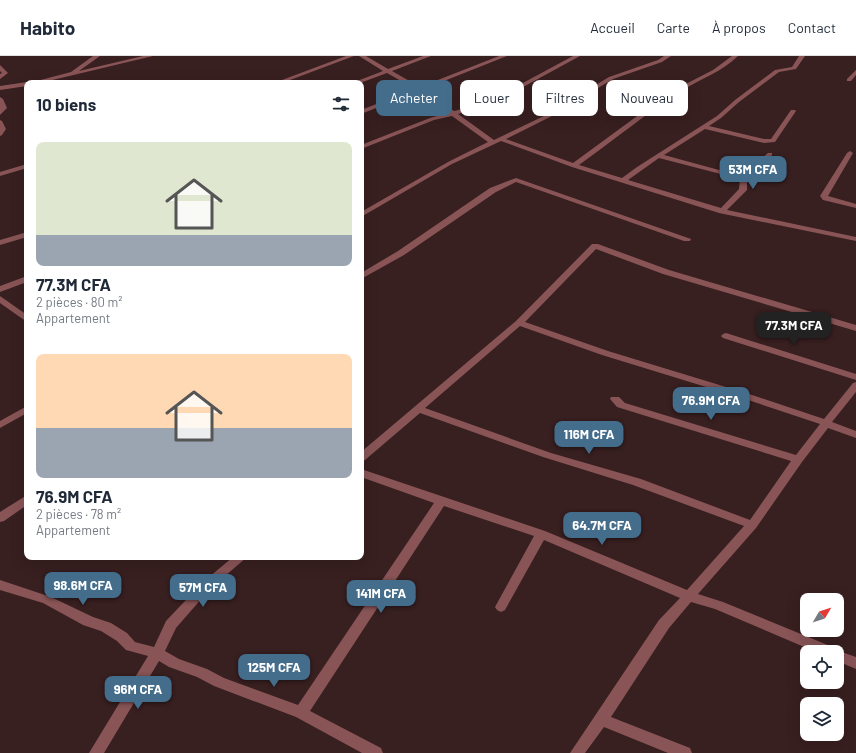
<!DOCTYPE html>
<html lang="fr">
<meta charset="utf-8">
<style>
body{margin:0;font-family:Barlow,sans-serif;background:#f6f6f7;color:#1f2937;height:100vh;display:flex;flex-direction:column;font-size:15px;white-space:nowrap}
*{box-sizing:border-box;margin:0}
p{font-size:13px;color:#747a83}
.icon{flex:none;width:22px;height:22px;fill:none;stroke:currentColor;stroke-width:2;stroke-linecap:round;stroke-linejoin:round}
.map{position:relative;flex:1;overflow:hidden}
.panel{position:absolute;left:24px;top:24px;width:340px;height:480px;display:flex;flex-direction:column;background:#fff;border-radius:8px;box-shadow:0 4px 16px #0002}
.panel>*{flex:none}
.guide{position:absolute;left:376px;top:24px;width:380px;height:36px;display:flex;gap:8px}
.needle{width:26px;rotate:51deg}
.fabs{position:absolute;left:800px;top:537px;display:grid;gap:8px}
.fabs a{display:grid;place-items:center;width:44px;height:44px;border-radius:8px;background:#fff;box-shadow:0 4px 16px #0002;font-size:20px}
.price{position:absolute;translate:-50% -34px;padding:0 9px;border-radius:8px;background:#446d8c;color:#fff;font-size:13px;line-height:26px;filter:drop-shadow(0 1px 2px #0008)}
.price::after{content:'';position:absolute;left:50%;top:24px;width:12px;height:9px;margin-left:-6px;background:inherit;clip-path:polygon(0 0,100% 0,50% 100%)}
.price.selected{background:#222;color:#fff}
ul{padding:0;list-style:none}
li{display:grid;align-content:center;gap:8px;height:212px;padding:0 12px}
li span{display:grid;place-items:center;height:124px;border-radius:8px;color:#555}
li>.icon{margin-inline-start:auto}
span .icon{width:72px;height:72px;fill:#fffc;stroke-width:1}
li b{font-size:17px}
h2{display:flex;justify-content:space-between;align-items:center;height:48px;padding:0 12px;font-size:17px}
.pill{padding:0 14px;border-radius:8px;background:#fff;box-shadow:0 4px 16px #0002;font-size:14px;line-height:36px}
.pill.selected{background:#446d8c;color:#fff}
header{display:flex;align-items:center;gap:24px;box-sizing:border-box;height:56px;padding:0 20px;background:#fff;border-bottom:1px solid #e0e1e3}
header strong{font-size:19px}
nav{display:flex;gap:22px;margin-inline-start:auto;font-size:14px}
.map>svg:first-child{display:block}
</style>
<header>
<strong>Habito</strong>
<nav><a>Accueil</a><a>Carte</a><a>À propos</a><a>Contact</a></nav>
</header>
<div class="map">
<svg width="856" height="697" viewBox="0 0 856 697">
<rect width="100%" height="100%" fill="#381f20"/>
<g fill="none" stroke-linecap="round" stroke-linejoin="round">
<!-- street -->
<g fill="#885456" fill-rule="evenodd">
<path d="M93 0H100L79 15 143 0H153L40 27H27V30L0 34V30L27 26 29 27 71 16Z"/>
<path d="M346 0H354L282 27H274Z"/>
<path d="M359 0H366L388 13 423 0H431L392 15 420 31 499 0H507L424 33 454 55 484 48 573 0H580L488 50 458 58 494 84 546 59 609 21 658 4 664 0H671L662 6 613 23 550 61 506 83 573 107 644 55 678 32 713 14 732 0H738C722 16 700 23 681 35 645 58 613 85 579 109L622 122 637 111 717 60 735 44 775 14 792 11 799 0H805L796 13 779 16 739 46 721 62 709 70 764 83H771L791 54H795L796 55 775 86 764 87 705 73 664 99 730 117 742 119 768 97H772V99L747 122V134L727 154 856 181V185L719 157 572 111 501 85 452 108 361 161V156L448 106 488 86 452 60 434 64 361 93V89L430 62 448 57 419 35 361 58V54L415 33 387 17 360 27H352L383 15ZM659 102 740 123 739 133 721 152 628 124Z"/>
<path d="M0 9 8 17 0 23V18L2 17 0 15Z"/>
<path d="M856 14V19L851 25H847V23Z"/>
<path d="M0 41 3 43 7 52 0 59Z"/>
<path d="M0 64 2 65 6 73 2 79 0 80Z"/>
<path d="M850 95 853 97 828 140 856 148V152L823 144 820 140 847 97Z"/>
<path d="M27 108V112L0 120V116Z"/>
<path d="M516 122 691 183 690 185H684L516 126 496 136 404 199 361 223V217L398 195 490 132Z"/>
<path d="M27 176V181L0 189V184Z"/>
<path d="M592 188H598L669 214 856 269V275L663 218 596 193 525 266 608 295 749 338 824 363 853 327 856 326V336L832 366 856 375V382L828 372 802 406 756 472 698 538 723 546 835 592 836 594 856 601V613L837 605V596H816L715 553 691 546 669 572 611 661 690 692 692 697H668L604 671 585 697H570L659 564 680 542 544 484 505 554 501 556 497 554 495 551 534 480 444 450 310 655 381 692 383 697H362L296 661 214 630 197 621 169 611 159 605 104 697H89L148 600 126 594 117 585 101 575 83 569 43 547 0 534V524L51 541 93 561 111 567 127 577 135 586 154 591 166 565 202 527 233 501H247L210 533 176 572 165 595 179 603 207 613 224 622 298 649 434 447 361 421V413L545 475 687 534 744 470 633 429 543 401 420 357 365 404 361 406V396L516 265ZM520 270 602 299 742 342 820 368 796 399 625 347 619 341H611L610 343 617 351 791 405 750 464 641 423 551 397 425 352Z"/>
<path d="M27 220V226L0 236V230Z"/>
<path d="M0 240 27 259V266L0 247Z"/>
<path d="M726 277 856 318V324L723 282 721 280 723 278Z"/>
<path d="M27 350V357L0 372V365Z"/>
<path d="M27 439V449L4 465 0 466V456Z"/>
</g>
</g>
</svg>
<div class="fabs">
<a><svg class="needle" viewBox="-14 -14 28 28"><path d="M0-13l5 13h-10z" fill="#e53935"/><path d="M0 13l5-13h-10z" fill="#747a83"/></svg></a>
<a><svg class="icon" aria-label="locate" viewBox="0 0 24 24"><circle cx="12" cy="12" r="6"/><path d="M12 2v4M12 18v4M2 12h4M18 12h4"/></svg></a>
<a><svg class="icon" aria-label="layers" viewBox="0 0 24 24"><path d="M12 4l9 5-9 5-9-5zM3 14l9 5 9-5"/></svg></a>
</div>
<b class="price" style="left:753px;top:134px">53M CFA</b>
<b class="price selected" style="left:794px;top:290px">77.3M CFA</b>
<b class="price" style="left:711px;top:365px">76.9M CFA</b>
<b class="price" style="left:589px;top:399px">116M CFA</b>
<b class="price" style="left:602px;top:490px">64.7M CFA</b>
<b class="price" style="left:83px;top:550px">98.6M CFA</b>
<b class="price" style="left:203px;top:552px">57M CFA</b>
<b class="price" style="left:381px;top:558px">141M CFA</b>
<b class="price" style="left:274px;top:632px">125M CFA</b>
<b class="price" style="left:138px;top:654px">96M CFA</b>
<div class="guide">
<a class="pill selected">Acheter</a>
<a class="pill">Louer</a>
<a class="pill">Filtres</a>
<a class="pill">Nouveau</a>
</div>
<section class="panel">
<h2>10 biens<svg class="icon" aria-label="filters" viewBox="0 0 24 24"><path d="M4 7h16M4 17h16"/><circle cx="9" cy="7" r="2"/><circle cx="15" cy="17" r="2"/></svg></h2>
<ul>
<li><span style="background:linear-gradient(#dfe7d0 75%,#9aa5b1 0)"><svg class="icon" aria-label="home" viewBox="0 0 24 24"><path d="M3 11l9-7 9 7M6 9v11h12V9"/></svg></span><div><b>77.3M CFA</b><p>2 pièces · 80 m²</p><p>Appartement</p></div></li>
<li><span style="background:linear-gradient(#ffd9b3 60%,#9aa5b1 0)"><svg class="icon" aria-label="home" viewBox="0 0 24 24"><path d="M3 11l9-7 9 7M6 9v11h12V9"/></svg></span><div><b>76.9M CFA</b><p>2 pièces · 78 m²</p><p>Appartement</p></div></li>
</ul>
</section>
</div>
